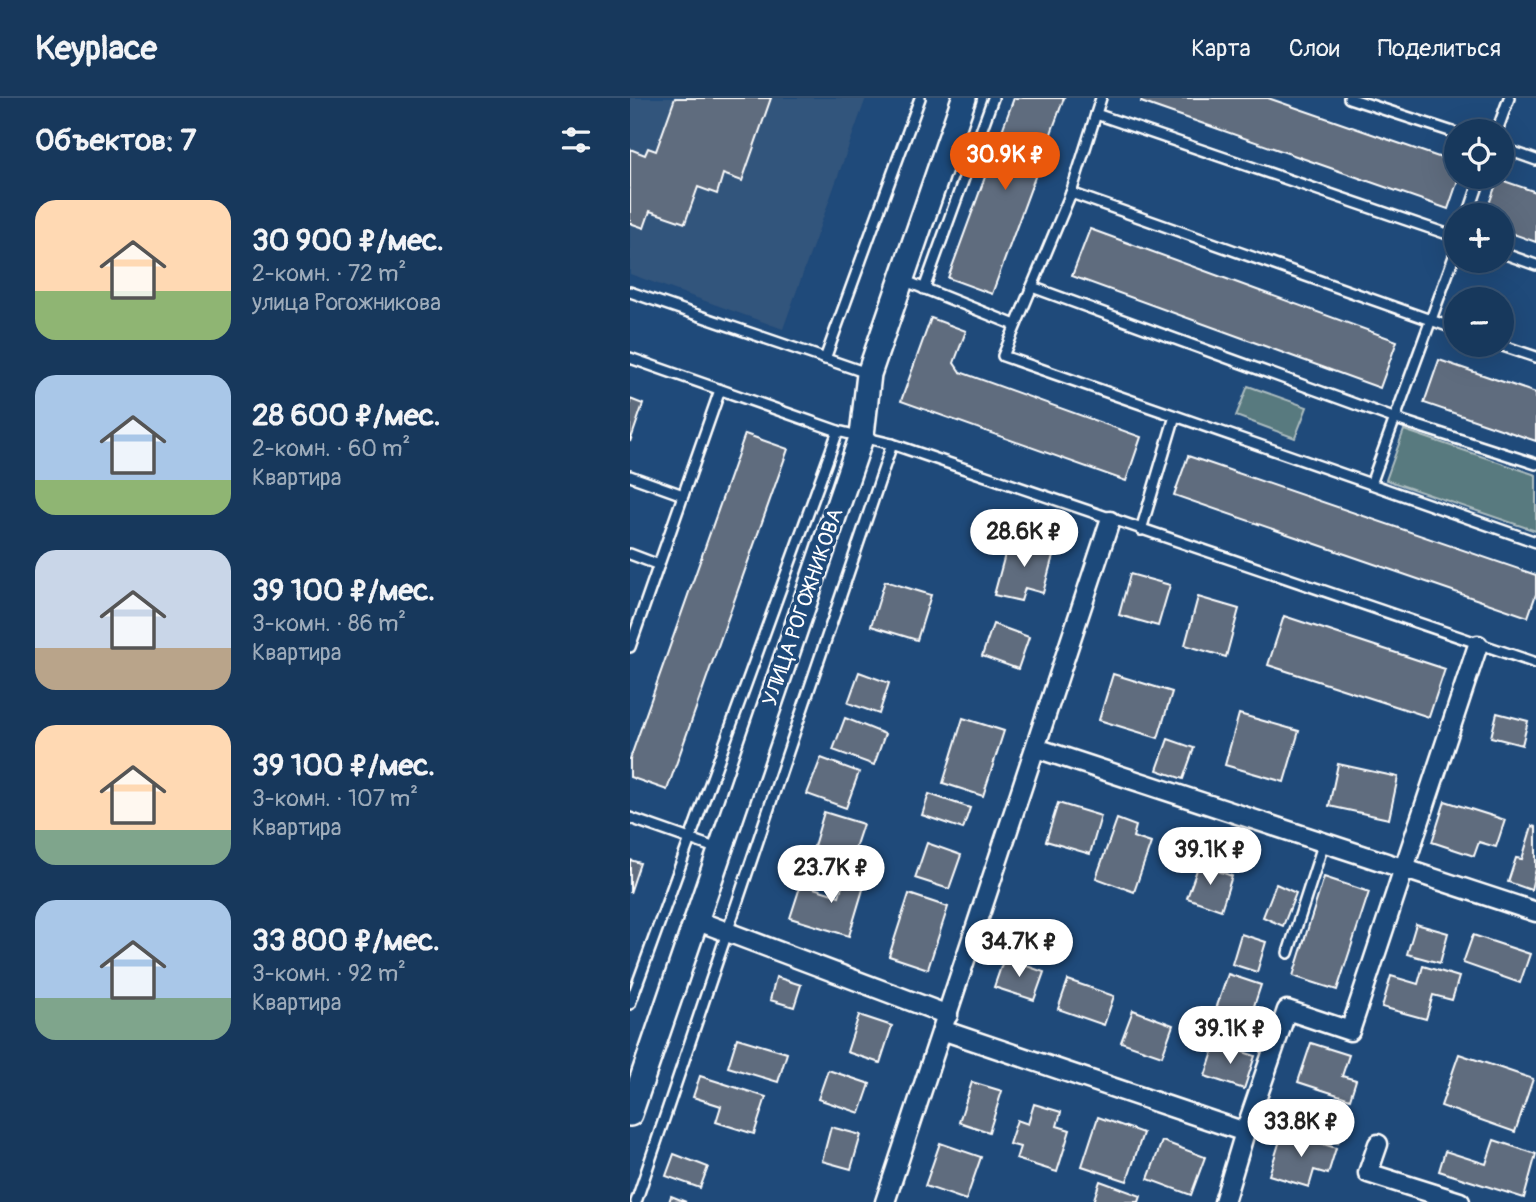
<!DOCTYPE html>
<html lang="ru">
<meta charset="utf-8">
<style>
body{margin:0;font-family:Pangolin,sans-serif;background:#203f62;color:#f1f3f6;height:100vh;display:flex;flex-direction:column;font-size:26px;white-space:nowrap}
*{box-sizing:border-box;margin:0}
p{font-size:23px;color:#9eacbb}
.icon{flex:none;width:38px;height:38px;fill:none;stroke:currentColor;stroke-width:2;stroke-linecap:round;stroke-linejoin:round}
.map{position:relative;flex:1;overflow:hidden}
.sheet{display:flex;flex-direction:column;background:#17385c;width:630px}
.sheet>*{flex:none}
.fabs{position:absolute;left:814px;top:21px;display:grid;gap:14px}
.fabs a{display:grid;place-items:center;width:70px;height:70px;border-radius:50%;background:#17385c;box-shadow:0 7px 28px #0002,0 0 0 2px #365272;font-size:35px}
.price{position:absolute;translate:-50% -60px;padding:0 16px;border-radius:24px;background:#fff;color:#222;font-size:23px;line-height:46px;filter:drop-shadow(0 2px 4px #0008)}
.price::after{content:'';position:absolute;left:50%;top:42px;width:21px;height:16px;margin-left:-10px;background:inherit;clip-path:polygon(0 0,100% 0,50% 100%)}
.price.selected{background:#ea580c;color:#fff}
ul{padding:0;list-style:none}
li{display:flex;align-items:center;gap:21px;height:175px;padding:0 35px}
li span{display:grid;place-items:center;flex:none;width:196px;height:140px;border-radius:21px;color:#555}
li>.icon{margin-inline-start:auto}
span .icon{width:84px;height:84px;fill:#fffc;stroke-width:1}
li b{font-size:30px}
h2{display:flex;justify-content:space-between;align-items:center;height:84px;padding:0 35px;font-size:30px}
header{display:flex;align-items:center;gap:42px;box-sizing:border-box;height:98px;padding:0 35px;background:#17385c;border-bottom:2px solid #365272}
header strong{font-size:33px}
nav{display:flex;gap:38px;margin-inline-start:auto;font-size:24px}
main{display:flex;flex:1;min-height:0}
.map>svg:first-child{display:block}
</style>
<header>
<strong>Keyplace</strong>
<nav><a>Карта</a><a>Слои</a><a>Поделиться</a></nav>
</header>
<main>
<section class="sheet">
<h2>Объектов: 7<svg class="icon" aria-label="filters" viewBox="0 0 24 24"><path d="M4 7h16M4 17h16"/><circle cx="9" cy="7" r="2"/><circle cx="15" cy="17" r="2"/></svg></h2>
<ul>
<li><span style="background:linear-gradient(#ffd9b3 65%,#8fb573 0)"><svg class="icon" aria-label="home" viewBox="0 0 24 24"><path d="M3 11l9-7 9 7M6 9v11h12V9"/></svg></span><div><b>30 900 ₽/мес.</b><p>2-комн. · 72 m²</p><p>улица Рогожникова</p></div></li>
<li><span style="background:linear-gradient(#a9c7e8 75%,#8fb573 0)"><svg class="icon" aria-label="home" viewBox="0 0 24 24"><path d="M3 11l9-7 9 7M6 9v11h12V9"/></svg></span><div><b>28 600 ₽/мес.</b><p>2-комн. · 60 m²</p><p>Квартира</p></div></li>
<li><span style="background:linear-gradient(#c9d6e8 70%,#b9a48a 0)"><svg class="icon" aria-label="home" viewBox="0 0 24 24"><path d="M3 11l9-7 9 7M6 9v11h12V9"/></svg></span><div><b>39 100 ₽/мес.</b><p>3-комн. · 86 m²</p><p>Квартира</p></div></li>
<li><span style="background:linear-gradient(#ffd9b3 75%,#7fa58c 0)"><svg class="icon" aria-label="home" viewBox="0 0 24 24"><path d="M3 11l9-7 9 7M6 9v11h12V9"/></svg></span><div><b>39 100 ₽/мес.</b><p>3-комн. · 107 m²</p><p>Квартира</p></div></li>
<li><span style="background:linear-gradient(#a9c7e8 70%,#7fa58c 0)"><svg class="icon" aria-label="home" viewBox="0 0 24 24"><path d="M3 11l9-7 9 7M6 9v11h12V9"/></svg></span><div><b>33 800 ₽/мес.</b><p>3-комн. · 92 m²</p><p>Квартира</p></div></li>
</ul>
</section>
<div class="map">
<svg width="906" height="1104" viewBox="0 0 906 1104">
<rect width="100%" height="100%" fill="#1f4a7a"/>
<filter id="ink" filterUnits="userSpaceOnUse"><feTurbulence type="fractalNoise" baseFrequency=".0143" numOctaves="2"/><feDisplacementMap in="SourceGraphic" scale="14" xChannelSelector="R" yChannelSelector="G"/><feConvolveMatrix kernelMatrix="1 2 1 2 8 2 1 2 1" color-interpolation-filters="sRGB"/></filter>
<g filter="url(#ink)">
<!-- built -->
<path fill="#32547b" d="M0 0H236L153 231 0 176Z"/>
<!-- green -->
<g fill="#587a7f" stroke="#acbcbf" stroke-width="2">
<path d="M618 288 677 309 665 340 606 318Z"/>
<path d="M774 332 906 377V433L756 382Z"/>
</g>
<!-- building -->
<g fill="#5e6c7e" stroke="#fff" stroke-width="2">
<path d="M45 0H141L112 83 93 76 87 96 68 89 55 125 20 113 14 130 0 125V51L15 57 18 50 26 53Z"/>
<path d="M384 0H434L362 196 318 180Z"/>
<path d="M512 0H638L826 65V79H829L818 111 511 4Z"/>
<path d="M868 81 906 94V144L872 132V117H855Z"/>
<path d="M460 131 767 243 750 290 442 178Z"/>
<path d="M301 220 336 233 324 265 330 274 511 339 496 383 271 303Z"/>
<path d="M809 262 906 295V343L794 305Z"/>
<path d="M0 301 13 306 0 344Z"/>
<path d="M115 336 158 351 37 692 0 679V661Z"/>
<path d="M558 358 906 477V496L898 519 544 397Z"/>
<path d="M380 438 425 450 413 495 395 490 391 503 364 497Z"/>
<path d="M500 476 540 487 528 528 489 517Z"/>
<path d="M255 483 301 497 287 542 241 528Z"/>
<path d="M568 499 609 511 596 559 555 547Z"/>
<path d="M654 518 815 571 799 619 638 567Z"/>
<path d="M363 526 399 539 388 571 352 558Z"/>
<path d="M229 574 259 585 249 616 218 605Z"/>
<path d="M483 576 542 594 528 640 469 622Z"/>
<path d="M867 615 898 623 892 647 861 639Z"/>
<path d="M609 616 669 633 654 684 595 667Z"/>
<path d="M215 620 255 636 244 667 203 652Z"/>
<path d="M333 620 374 633 353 698 313 685Z"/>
<path d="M538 641 564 650 553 681 527 672Z"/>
<path d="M191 660 229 674 216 710 177 696Z"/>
<path d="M708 666 768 679 759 721 699 708Z"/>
<path d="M299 696 340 710 333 731 292 717Z"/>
<path d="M815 703 875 722 866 749 849 744 844 758 802 744Z"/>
<path d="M428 705 471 718 460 756 416 743Z"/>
<path d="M194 714 233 726 222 759 184 748Z"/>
<path d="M487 721 506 728 503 739 521 745 504 794 466 780Z"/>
<path d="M902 728 906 729V771L901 792 878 784 886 760 892 761Z"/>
<path d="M297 745 331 757 319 791 285 780Z"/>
<path d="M0 762 10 765 0 795Z"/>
<path d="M569 766 602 778 591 812 557 800Z"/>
<path d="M217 772 237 778 219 838 160 820 171 786 209 798Z"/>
<path d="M694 779 739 794 707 892 663 878Z"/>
<path d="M646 786 666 795 653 828 633 819Z"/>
<path d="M279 796 318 809 298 871 259 858Z"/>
<path d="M786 826 818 835 810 865 777 856Z"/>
<path d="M611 836 636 844 627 874 602 866Z"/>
<path d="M843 837 900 856 890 885 833 865Z"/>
<path d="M374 860 414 874 404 902 364 889Z"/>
<path d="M793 868 829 879 822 902 803 897 796 921 752 909 761 878 788 886Z"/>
<path d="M598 876 631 887 619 923 586 911Z"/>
<path d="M146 879 171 887 164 909 140 902Z"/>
<path d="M438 882 484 898 474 927 428 911Z"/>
<path d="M503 912 543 927 532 958 491 944Z"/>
<path d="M229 917 262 928 250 965 217 954Z"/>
<path d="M107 940 157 955 148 984 98 969Z"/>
<path d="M586 945 625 958 614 991 575 978Z"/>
<path d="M681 945 719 957 712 978 726 982 720 1001 668 984Z"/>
<path d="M829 956 903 981 885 1034 811 1008Z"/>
<path d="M198 972 240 986 230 1015 188 1001Z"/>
<path d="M70 978 136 999 124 1036 86 1024 91 1008 63 999Z"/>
<path d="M342 984 372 993 359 1034 329 1024Z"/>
<path d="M685 1002 718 1013 708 1045 674 1034Z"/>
<path d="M404 1006 431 1014 427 1028 440 1032 427 1074 386 1061 390 1049 379 1046 387 1022 398 1026Z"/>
<path d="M468 1019 513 1035 497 1083 452 1068Z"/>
<path d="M201 1029 231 1037 221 1071 192 1063Z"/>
<path d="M653 1033 706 1050 698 1076 684 1072 679 1089 639 1077Z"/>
<path d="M864 1042 906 1056 894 1100 809 1073 815 1053 856 1066Z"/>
<path d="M532 1043 575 1059 561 1097 518 1081Z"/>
<path d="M310 1045 351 1059 336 1102 295 1088Z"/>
<path d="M44 1056 78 1069 70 1090 36 1078Z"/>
<path d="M470 1083 511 1098 509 1104H463Z"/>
<path d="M41 1098 56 1104H39Z"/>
</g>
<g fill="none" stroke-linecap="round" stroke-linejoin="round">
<defs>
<g id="service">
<path d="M471 0 441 95 373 258 741 386"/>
<path d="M719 0 826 35"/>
<path d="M466 16 826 139"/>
<path d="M867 33 879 0"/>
<path d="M872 50 906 62"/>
<path d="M441 95 826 231"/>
<path d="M838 117 851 79"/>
<path d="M826 153 741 386 906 444"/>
<path d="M872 155 906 167"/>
<path d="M273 182 385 227"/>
<path d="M402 189 766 321 906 366"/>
<path d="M294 191 363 0"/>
<path d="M0 194 237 275"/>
<path d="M870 247 906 259"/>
<path d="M0 260 208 333 0 906"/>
<path d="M195 261 290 0"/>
<path d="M208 333 262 346 906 565"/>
<path d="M0 378 53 397"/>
<path d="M511 432 545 318"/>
<path d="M0 456 29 467"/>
<path d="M0 549 90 292"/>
<path d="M0 720 91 752"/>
<path d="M658 855 693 747"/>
<path d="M6 1104 262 346"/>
</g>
<g id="minor">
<path d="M406 650 906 814"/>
<path d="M68 823 318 917"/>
<path d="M312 932 615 1034 594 1104"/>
<path d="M615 1034 657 912 720 933 848 547"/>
<path d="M748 1046 738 1075 830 1104"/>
<path d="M255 1104 480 423"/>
</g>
<path id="tertiary" d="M0 1016 232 337 239 276 334 0"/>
</defs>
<!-- service casing -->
<use href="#service" stroke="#fff" stroke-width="14"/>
<!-- minor casing -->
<use href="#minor" stroke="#fff" stroke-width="23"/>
<!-- tertiary casing -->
<use href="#tertiary" stroke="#fff" stroke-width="28"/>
<!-- service -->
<use href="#service" stroke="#1f4a7a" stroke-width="9"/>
<!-- minor -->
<use href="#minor" stroke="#1f4a7a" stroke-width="18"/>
<!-- tertiary -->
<use href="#tertiary" stroke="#1f4a7a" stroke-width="23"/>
</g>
</g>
<g text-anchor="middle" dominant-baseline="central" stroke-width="7" stroke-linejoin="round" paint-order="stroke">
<!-- street labels -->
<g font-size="21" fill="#fff" stroke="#1f4a7a">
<text transform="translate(173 509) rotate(-71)">УЛИЦА РОГОЖНИКОВА</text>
</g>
</g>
</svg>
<div class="fabs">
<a><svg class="icon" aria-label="locate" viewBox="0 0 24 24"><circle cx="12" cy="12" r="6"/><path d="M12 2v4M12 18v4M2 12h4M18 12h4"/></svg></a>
<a>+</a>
<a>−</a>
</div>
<b class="price selected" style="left:375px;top:94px">30.9K ₽</b>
<b class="price" style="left:394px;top:471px">28.6K ₽</b>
<b class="price" style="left:580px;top:789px">39.1K ₽</b>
<b class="price" style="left:201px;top:807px">23.7K ₽</b>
<b class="price" style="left:389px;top:881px">34.7K ₽</b>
<b class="price" style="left:600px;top:968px">39.1K ₽</b>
<b class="price" style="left:671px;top:1061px">33.8K ₽</b>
</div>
</main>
